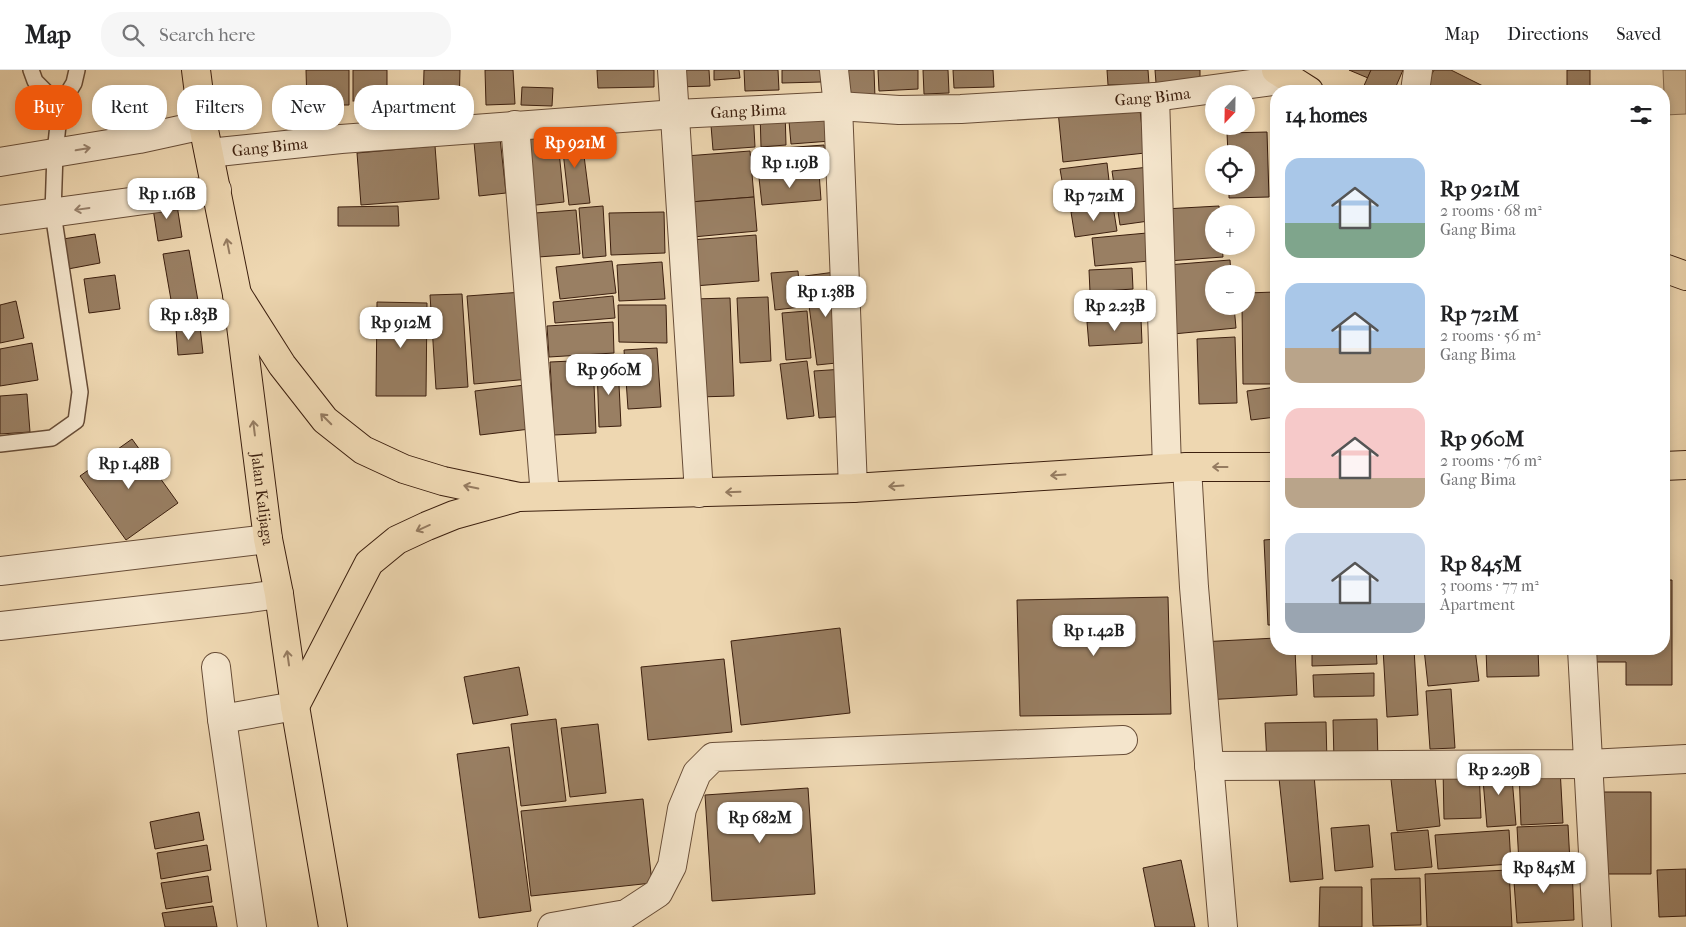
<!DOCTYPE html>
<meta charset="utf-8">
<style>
body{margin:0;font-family:"IM FELL French Canon",serif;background:#f6f6f6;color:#202124;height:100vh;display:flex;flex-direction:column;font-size:19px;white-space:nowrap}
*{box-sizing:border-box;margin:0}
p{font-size:16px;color:#757577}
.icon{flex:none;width:28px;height:28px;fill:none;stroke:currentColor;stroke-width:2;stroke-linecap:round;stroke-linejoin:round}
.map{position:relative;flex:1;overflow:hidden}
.drawer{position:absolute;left:1270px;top:15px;width:400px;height:570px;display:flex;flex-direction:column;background:#fff;border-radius:20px;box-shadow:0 2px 8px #0003}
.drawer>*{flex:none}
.top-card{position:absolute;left:15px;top:15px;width:475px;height:45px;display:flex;gap:10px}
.needle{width:32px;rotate:202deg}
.tools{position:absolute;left:1205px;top:15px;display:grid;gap:10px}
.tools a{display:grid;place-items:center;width:50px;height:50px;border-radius:50%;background:#fff;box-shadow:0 2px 8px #0003;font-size:25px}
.price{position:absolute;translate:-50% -42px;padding:0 11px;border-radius:10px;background:#fff;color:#222;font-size:16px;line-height:32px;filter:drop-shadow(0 1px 2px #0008)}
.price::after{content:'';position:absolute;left:50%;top:30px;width:15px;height:11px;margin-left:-8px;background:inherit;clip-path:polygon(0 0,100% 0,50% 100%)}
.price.selected{background:#ea580c;color:#fff}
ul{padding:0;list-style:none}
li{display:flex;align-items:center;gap:15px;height:125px;padding:0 15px}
li span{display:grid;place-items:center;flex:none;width:140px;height:100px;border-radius:15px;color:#555}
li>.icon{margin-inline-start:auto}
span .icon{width:60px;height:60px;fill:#fffc;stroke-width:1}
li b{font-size:21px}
h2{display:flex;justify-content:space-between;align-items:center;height:60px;padding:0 15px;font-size:21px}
.chip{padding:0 18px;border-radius:20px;background:#fff;box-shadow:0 2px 8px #0003;font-size:18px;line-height:45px}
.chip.selected{background:#ea580c;color:#fff}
header{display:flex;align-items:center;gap:30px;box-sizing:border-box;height:70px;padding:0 25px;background:#fff;border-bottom:1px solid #e0e0e0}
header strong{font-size:24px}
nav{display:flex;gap:28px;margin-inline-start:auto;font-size:18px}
.search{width:350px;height:45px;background:#f6f6f6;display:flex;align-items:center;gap:12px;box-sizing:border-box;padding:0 18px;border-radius:20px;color:#757577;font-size:19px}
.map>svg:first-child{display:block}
</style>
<header>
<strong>Map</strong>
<div class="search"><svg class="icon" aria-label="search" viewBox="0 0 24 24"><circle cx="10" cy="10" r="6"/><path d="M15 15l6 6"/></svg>Search here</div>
<nav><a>Map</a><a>Directions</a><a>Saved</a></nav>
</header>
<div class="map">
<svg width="1686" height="857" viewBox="0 0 1686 857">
<rect width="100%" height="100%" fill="#eed7b1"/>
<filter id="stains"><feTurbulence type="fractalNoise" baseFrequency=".004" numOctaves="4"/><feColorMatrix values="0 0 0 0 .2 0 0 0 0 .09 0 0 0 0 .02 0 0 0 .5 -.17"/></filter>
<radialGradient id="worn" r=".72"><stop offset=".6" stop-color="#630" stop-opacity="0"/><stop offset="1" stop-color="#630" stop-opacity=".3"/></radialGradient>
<!-- pitch -->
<path fill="#d0b895" stroke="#866c52" d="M1663 0H1686V44L1665 45Z"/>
<!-- building -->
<g fill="#997f63" stroke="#3c1f0e">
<path d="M306 0H349V35H307Z"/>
<rect x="353" y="0" width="34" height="31"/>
<path d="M424 0H460L459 37H423Z"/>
<path d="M485 0H513L515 34 486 35Z"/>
<path d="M597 0H654V17L598 18Z"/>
<path d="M676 0H709L710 16 677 17Z"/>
<path d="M714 0H739L740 8 714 10Z"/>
<path d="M744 0H778L779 20 745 21Z"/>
<path d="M782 0H821V12L782 13Z"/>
<path d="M842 0H874L875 28 844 29Z"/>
<path d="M878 0H918V19L879 21Z"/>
<path d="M923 0H948L949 23 924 24Z"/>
<path d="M953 0H993L994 17 954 18Z"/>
<path d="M1107 0H1148L1149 14 1108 15Z"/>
<path d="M1155 0H1200V11L1156 13Z"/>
<path d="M1349 0H1371L1368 8Z"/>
<path d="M1371 0H1403L1394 21H1364L1362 20Z"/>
<path d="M1434 0H1451L1493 21H1423Z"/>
<rect x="1567" y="0" width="23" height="21"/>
<path d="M522 17 553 18 552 36 521 35Z"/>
<path d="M1139 32 1145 83 1063 92 1058 41Z"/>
<path d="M828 38 831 71 791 74 788 40Z"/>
<path d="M753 40 755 77 713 80 710 43Z"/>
<path d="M785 40 786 75 761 77 760 41Z"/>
<path d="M499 59 506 123 479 126 473 61Z"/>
<path d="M557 61 564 132 527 136 520 65Z"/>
<path d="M581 62 590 133 569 135 561 64Z"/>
<path d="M1267 62 1269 127 1229 128V116H1246V84H1228L1227 63Z"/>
<path d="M824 75 826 101 757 106 755 80Z"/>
<path d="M435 76 439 129 361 135 357 83Z"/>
<path d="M750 81 754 127 690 132 686 86Z"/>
<path d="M1107 93 1111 128 1066 134 1060 99Z"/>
<path d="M1149 97 1156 150 1120 155 1112 101Z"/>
<path d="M819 102 821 130 762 135 759 108Z"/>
<path d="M754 127 757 161 693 167 690 132Z"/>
<path d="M176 129 182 167 158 171 152 132Z"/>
<path d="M398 136 399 156H338V137Z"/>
<path d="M603 136 606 186 583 188 579 138Z"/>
<path d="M1113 136 1117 161 1075 167 1071 142Z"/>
<path d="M1219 136 1220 144H1214V176H1222L1223 187 1168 191 1164 139Z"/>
<path d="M576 140 580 184 538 187 535 143Z"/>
<path d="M664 142 665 183 611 185 609 143Z"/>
<path d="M1158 162 1160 190 1095 196 1092 168Z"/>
<path d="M95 164 100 193 68 199 63 169Z"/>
<path d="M756 165 759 211 694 216 690 170Z"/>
<path d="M189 180 200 242 174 247 163 184Z"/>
<path d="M1230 190 1231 204H1214V236H1234L1236 258 1173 264 1167 195Z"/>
<path d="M612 191 616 223 560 229 556 197Z"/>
<path d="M662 192 665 229 619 231 617 195Z"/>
<path d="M1132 198 1133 219 1090 222 1089 200Z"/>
<path d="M798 201 801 237 775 240 771 203Z"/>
<path d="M835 202 846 292 817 295 805 206Z"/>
<path d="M115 205 120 239 89 243 84 209Z"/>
<path d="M523 222 530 309 474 314 467 226Z"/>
<path d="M1276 222V314H1243L1242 236H1246V223Z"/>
<path d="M1156 223 1157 245 1094 248V225Z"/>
<path d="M462 224 468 317 436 319 430 225Z"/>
<path d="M613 226 615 248 555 253 553 232Z"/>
<path d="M768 227 771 291 740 293 737 228Z"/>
<path d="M730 228 734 326 697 327 693 229Z"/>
<path d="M16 231 24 268 0 273V235Z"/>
<path d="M377 232 427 233 426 326H376Z"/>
<path d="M618 235H666L667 273 619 272Z"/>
<path d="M807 241 811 288 786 290 782 243Z"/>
<path d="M1141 249 1142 273 1089 276 1087 252Z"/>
<path d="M613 252 614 283 549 287 547 256Z"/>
<path d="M200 257 203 283 178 285 176 259Z"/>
<path d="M1235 267 1237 333 1199 334 1197 269Z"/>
<path d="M32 273 38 310 0 316V279Z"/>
<path d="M657 278 661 337 628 339 624 280Z"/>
<path d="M593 290 596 363 554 365 550 292Z"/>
<path d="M807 291 814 346 787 349 780 294Z"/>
<path d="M618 294 621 356 599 357 597 295Z"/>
<path d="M844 299 849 346 819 348 814 301Z"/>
<path d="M525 315 530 359 480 365 475 321Z"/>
<path d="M1276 317V347L1251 350 1247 321Z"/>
<path d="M27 324 30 362 0 364V326Z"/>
<path d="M132 369 178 433 126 470 80 406Z"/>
<path d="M1276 469V555H1268L1264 470Z"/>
<path d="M1664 510H1672V615H1626V592H1588V579H1664Z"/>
<path d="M1168 527 1171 644 1020 646 1017 530Z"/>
<path d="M840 558 850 643 741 655 731 571Z"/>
<path d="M1276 568V579H1295L1297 625 1204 630 1200 572Z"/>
<path d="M1312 579H1376L1377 594 1312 596Z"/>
<path d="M1383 579H1414L1418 645 1387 647Z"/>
<path d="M1424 579H1475L1479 611 1428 616Z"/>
<path d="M1486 579H1538L1539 606 1487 607Z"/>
<path d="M724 589 732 662 648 670 641 597Z"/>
<path d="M519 597 528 645 473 654 464 607Z"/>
<path d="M1374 603V626L1314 627 1313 605Z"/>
<path d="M1451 619 1455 678 1430 679 1426 621Z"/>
<path d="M556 649 566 731 521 736 511 654Z"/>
<path d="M1377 649 1378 690 1334 691 1333 650Z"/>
<path d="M1326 652 1327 692 1267 694 1265 653Z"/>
<path d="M598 654 606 723 570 727 561 658Z"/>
<path d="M509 677 531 841 479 848 457 684Z"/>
<path d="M1511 696 1516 755 1487 757 1482 698Z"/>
<path d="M1434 697 1440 756 1397 761 1390 701Z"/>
<path d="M1479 697 1481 748 1444 749 1443 698Z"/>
<path d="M1560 698 1563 753 1521 755 1519 700Z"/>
<path d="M1314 705 1323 809 1290 812 1279 708Z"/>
<path d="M808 718 815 824 712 831 705 725Z"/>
<path d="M1601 722H1651V804H1602Z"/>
<path d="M643 729 652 813 531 826 521 741Z"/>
<path d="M199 742 204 770 155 779 150 752Z"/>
<path d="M1369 755 1373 797 1335 801 1331 758Z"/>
<path d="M1568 755 1570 793 1519 794 1517 757Z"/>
<path d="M1428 760 1432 797 1395 800 1391 763Z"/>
<path d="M1509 760 1511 794 1438 799 1435 765Z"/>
<path d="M207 775 211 800 161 809 157 783Z"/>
<path d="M1181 790 1195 857H1155L1143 798Z"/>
<path d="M1572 795 1574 850 1517 853 1513 798Z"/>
<path d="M1686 799V846L1659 847 1657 800Z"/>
<path d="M1509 800 1512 857H1427L1425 804Z"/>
<path d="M208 806 212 832 166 839 161 813Z"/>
<path d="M1420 808 1421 855 1373 856 1371 809Z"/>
<path d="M1320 817H1362V857H1319Z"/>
<path d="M213 836 217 857H165L162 843Z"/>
</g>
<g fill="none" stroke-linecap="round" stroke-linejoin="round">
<defs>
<g id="lane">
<path d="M31 0 35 11 60 36"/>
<path d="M0 374 52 368 76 351 80 322 53 143 55 83 60 36 74 13 77 0"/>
</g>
<g id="street">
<path d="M672 0 699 423"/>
<path d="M834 0 838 36 853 418"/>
<path d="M1415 21 1418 0"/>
<path d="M1155 27 1167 398"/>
<path d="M515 55 545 426"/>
<path id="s1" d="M209 83 341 69 676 44 838 36 899 40 961 39 1155 27 1288 9"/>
<path d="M0 92 139 69 203 55"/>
<path d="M0 150 217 120"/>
<path d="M1187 397 1194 517 1223 857"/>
<path d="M0 501 268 469"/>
<path d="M0 556 250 528 279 524"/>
<path d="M1582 579 1597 857"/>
<path d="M216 597 222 649 252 857"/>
<path d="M222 649 295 636"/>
<path d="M1209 696 1589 694 1686 689"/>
<path d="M552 857 626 844 658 823 672 796 682 739 697 703 713 687 1123 670"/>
</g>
<g id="highway">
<path id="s2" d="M196 0 203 55 237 224 268 469 279 524 295 636 333 857"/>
<path d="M1276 0 1309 21"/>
<path d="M1664 198 1686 206"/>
<path d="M237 224 282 295 325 350 363 380 404 399 443 411 519 427 853 418 1187 397H1276"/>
<path d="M1664 396 1686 395"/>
<path d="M295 636 369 493 397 470 427 456 454 445 515 428"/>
</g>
</defs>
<!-- lane casing -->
<use href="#lane" stroke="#684d37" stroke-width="18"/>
<!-- street casing -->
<use href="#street" stroke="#684d37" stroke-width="30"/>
<!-- highway casing -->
<use href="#highway" stroke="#3c1f0e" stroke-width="30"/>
<!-- lane -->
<use href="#lane" stroke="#f4e5cc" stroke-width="15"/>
<!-- street -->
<use href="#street" stroke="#f4e5cc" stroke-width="28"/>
<!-- highway -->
<use href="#highway" stroke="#eed7b1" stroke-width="28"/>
</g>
<!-- one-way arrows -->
<defs><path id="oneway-shaft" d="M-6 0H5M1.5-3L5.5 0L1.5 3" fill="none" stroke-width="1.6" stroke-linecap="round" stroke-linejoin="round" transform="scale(1.25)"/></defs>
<g stroke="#98826d">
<use href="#oneway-shaft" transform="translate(83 79) rotate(-10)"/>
<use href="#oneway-shaft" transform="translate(82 139) rotate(172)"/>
</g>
<g stroke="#957b60">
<use href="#oneway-shaft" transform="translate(228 176) rotate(-101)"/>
<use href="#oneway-shaft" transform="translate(326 349) rotate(-135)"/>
<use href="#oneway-shaft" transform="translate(254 358) rotate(-97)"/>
<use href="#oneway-shaft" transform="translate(1220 397) rotate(-180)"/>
<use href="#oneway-shaft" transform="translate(1058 405) rotate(176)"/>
<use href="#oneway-shaft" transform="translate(896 416) rotate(176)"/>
<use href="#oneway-shaft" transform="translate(471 417) rotate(-168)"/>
<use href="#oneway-shaft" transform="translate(733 422) rotate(178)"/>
<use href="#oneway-shaft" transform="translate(423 458) rotate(156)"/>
<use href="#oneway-shaft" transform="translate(288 588) rotate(-98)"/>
</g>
<g text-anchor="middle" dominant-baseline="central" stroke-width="5" stroke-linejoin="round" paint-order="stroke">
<!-- street labels -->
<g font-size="16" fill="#3c1f0e" stroke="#f4e5cc">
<text stroke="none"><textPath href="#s1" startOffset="946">Gang Bima</textPath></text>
<text stroke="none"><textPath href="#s1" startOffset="541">Gang Bima</textPath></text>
<text stroke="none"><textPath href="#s1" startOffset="61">Gang Bima</textPath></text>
<text stroke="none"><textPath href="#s2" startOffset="434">Jalan Kalijaga</textPath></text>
</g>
</g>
<rect width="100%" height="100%" filter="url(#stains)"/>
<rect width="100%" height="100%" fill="url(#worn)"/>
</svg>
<div class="tools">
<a><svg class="needle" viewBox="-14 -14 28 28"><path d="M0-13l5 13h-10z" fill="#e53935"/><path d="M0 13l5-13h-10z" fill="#757577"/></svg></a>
<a><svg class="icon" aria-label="locate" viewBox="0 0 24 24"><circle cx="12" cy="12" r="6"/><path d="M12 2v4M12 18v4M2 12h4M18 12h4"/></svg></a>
<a>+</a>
<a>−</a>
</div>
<b class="price selected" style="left:575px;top:99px">Rp 921M</b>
<b class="price" style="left:790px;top:119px">Rp 1.19B</b>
<b class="price" style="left:167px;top:150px">Rp 1.16B</b>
<b class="price" style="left:1094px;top:152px">Rp 721M</b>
<b class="price" style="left:826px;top:248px">Rp 1.38B</b>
<b class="price" style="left:1115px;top:262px">Rp 2.23B</b>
<b class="price" style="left:189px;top:271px">Rp 1.83B</b>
<b class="price" style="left:401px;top:279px">Rp 912M</b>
<b class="price" style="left:609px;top:326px">Rp 960M</b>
<b class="price" style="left:129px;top:420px">Rp 1.48B</b>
<b class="price" style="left:1094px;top:587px">Rp 1.42B</b>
<b class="price" style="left:1499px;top:726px">Rp 2.29B</b>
<b class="price" style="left:760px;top:774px">Rp 682M</b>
<b class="price" style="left:1544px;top:824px">Rp 845M</b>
<div class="top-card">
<a class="chip selected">Buy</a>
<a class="chip">Rent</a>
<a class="chip">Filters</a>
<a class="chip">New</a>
<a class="chip">Apartment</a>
</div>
<section class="drawer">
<h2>14 homes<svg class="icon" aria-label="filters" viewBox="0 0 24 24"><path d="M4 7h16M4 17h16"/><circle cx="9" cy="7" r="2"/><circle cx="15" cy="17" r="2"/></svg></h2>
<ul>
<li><span style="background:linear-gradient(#a9c7e8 65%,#7fa58c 0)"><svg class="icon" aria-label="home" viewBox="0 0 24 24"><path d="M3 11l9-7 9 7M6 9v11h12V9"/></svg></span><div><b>Rp 921M</b><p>2 rooms · 68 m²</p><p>Gang Bima</p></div></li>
<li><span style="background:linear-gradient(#a9c7e8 65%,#b9a48a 0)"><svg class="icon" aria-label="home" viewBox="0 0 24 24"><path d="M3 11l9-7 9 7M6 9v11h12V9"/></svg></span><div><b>Rp 721M</b><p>2 rooms · 56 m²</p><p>Gang Bima</p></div></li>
<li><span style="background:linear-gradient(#f6c9c9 70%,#b9a48a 0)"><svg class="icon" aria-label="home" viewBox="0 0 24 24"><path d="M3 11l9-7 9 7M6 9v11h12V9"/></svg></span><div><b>Rp 960M</b><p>2 rooms · 76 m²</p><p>Gang Bima</p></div></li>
<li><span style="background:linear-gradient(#c9d6e8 70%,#9aa5b1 0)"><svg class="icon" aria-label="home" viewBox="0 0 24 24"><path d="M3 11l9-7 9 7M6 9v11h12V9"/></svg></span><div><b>Rp 845M</b><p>3 rooms · 77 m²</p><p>Apartment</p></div></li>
</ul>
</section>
</div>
